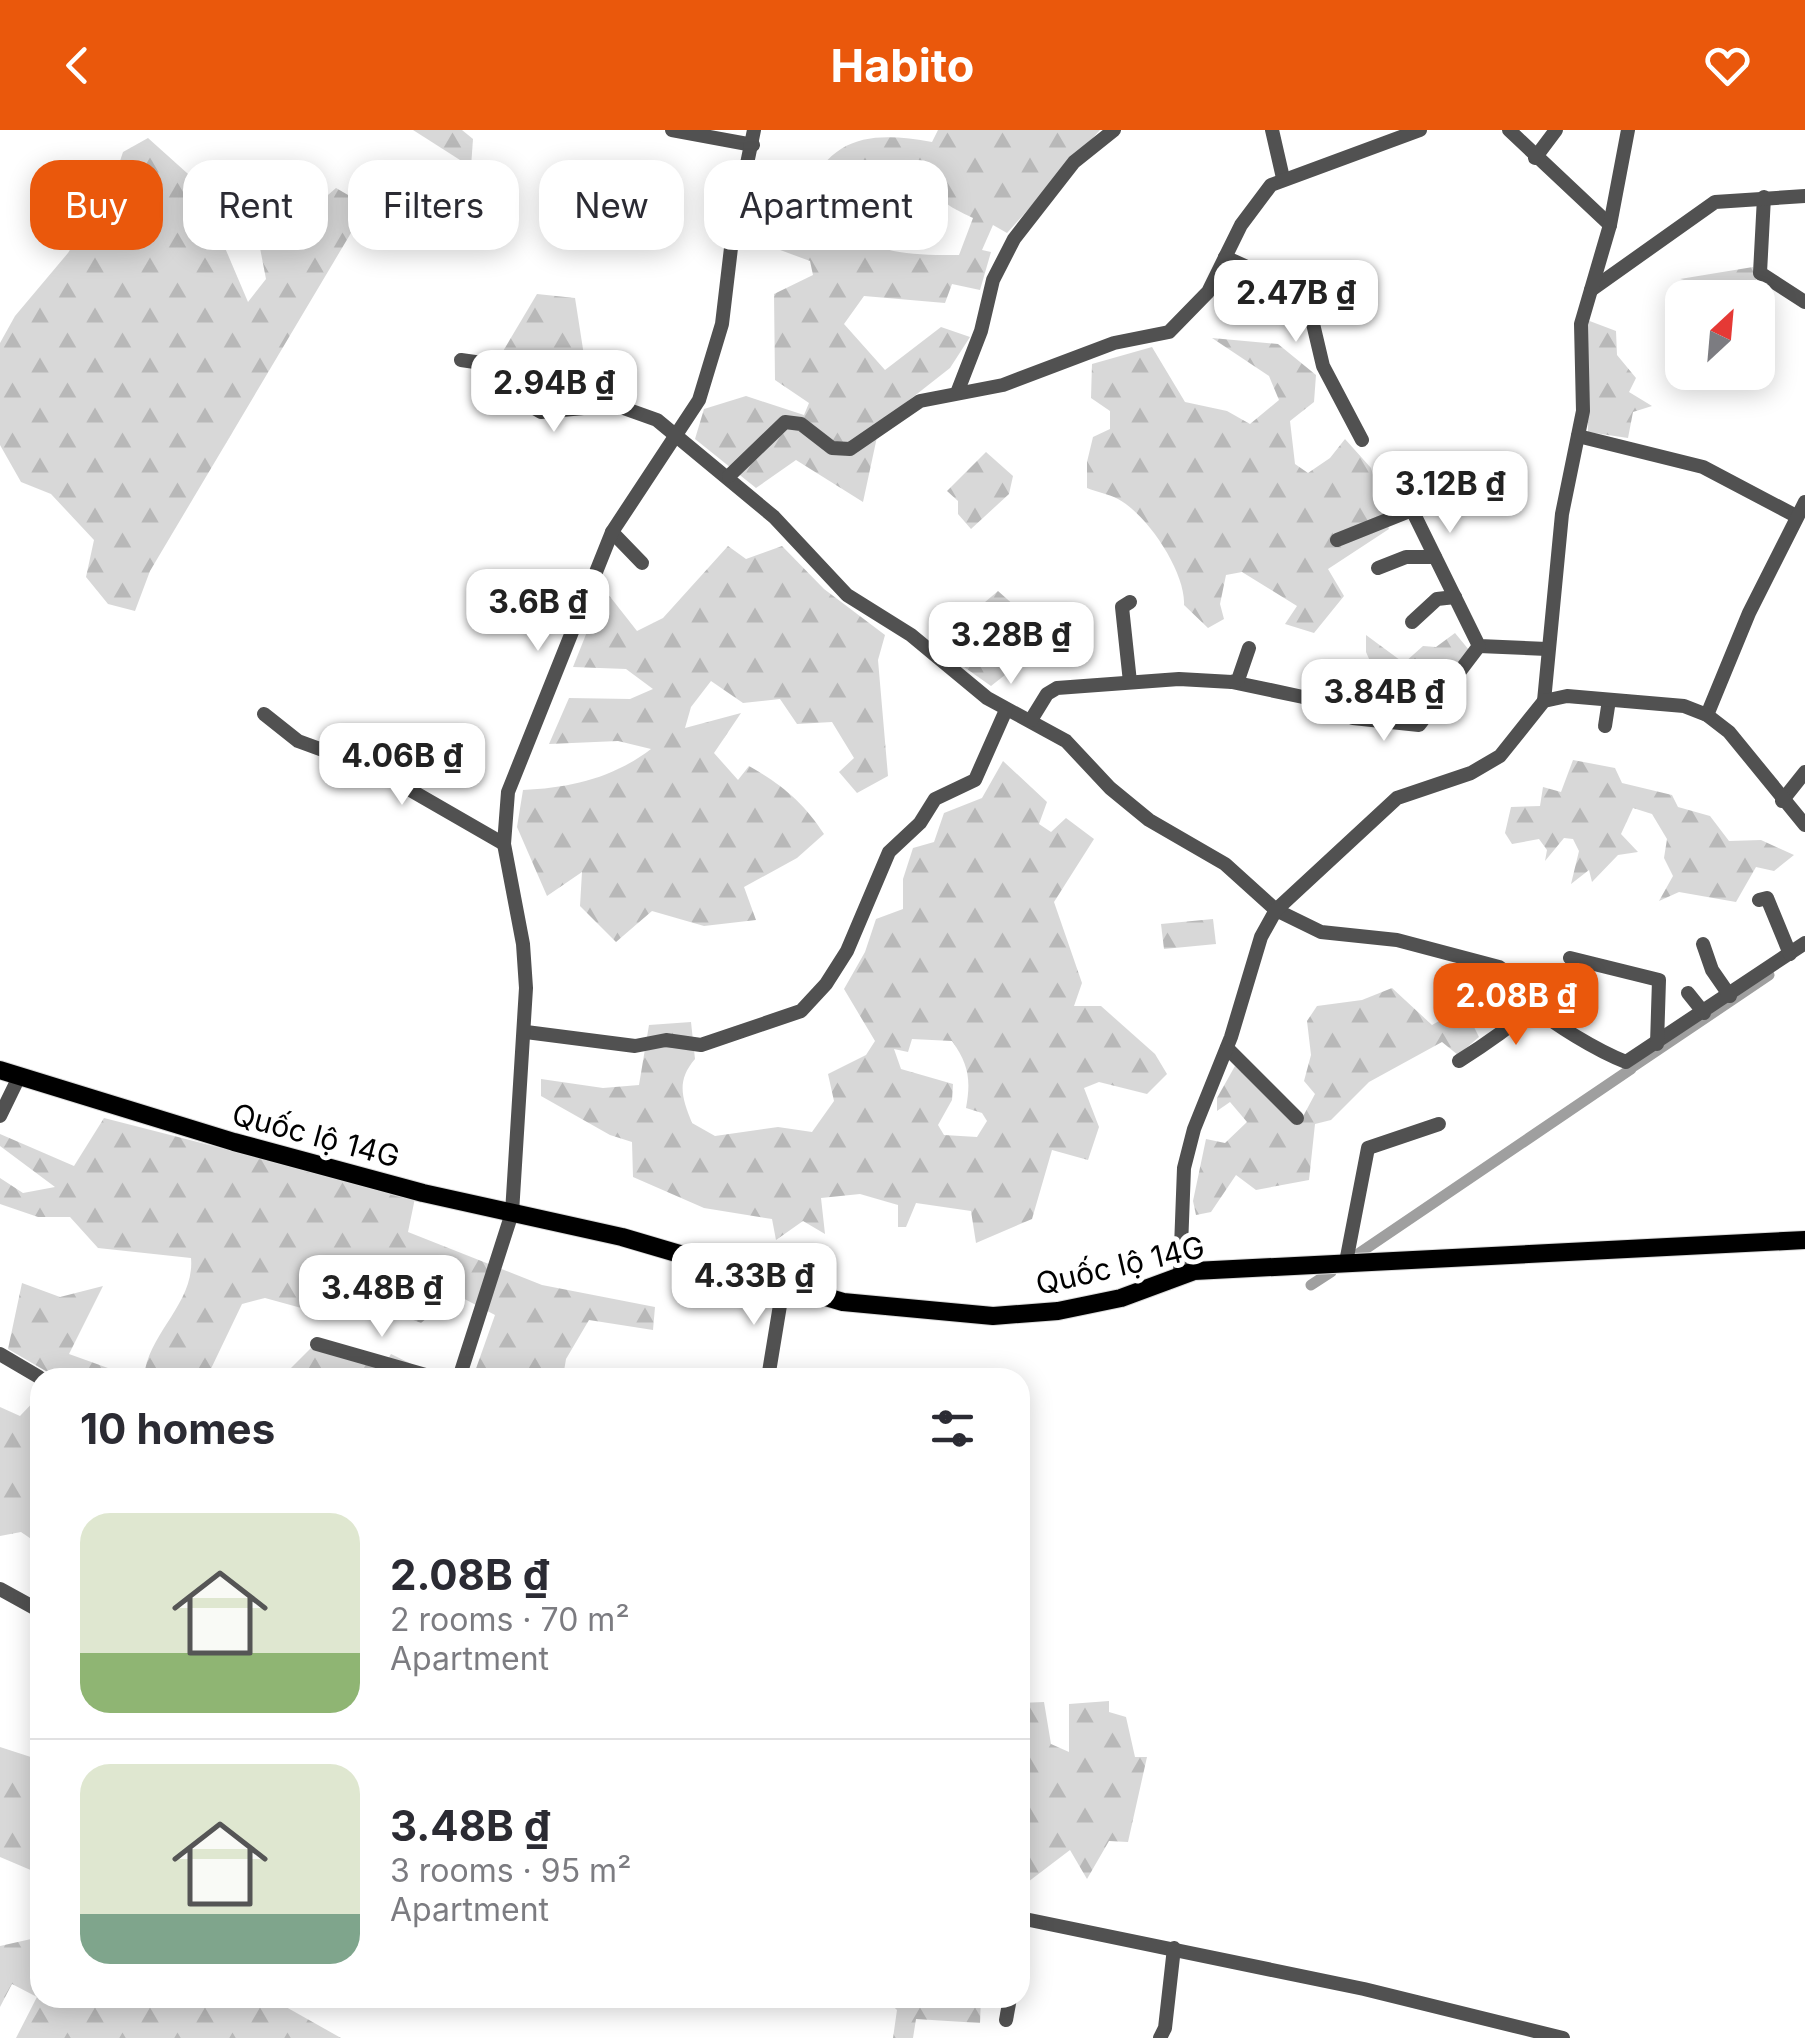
<!DOCTYPE html>
<meta charset="utf-8">
<style>
body{margin:0;font-family:Inter,sans-serif;background:#f7f7f7;color:#2b2b33;height:100vh;display:flex;flex-direction:column;font-size:38px;white-space:nowrap}
*{box-sizing:border-box;margin:0}
p{font-size:32px;color:#7c7c81}
.icon{flex:none;width:55px;height:55px;fill:none;stroke:currentColor;stroke-width:2;stroke-linecap:round;stroke-linejoin:round}
.map{position:relative;flex:1;overflow:hidden}
.sheet{position:absolute;left:30px;top:1238px;width:1000px;height:640px;display:flex;flex-direction:column;background:#fff;border-radius:30px;box-shadow:0 5px 25px #0003}
.sheet>*{flex:none}
.banner{position:absolute;left:30px;top:30px;width:1000px;height:90px;display:flex;gap:20px}
.needle{width:65px;rotate:26deg}
.fabs{position:absolute;left:1665px;top:150px;display:grid;gap:20px}
.fabs a{display:grid;place-items:center;width:110px;height:110px;border-radius:20px;background:#fff;box-shadow:0 5px 25px #0003;font-size:50px}
.price{position:absolute;translate:-50% -85px;padding:0 22px;border-radius:20px;background:#fff;color:#222;font-size:32px;line-height:65px;filter:drop-shadow(0 2px 5px #0008)}
.price::after{content:'';position:absolute;left:50%;top:60px;width:30px;height:22px;margin-left:-15px;background:inherit;clip-path:polygon(0 0,100% 0,50% 100%)}
.price.on{background:#ea580c;color:#fff}
ul{padding:0;list-style:none}
li{display:flex;align-items:center;gap:30px;height:250px;padding:0 50px}
li+li{border-top:2px solid #e1e1e2}
li span{display:grid;place-items:center;flex:none;width:280px;height:200px;border-radius:30px;color:#555}
li>.icon{margin-inline-start:auto}
span .icon{width:120px;height:120px;fill:#fffc;stroke-width:1}
li b{font-size:42px}
h2{display:flex;justify-content:space-between;align-items:center;height:120px;padding:0 50px;font-size:42px}
.tag{padding:0 35px;border-radius:30px;background:#fff;box-shadow:0 5px 25px #0003;font-size:35px;line-height:90px}
.tag.on{background:#ea580c;color:#fff}
header{display:flex;justify-content:space-between;align-items:center;height:130px;padding:0 50px;background:#ea580c;color:#fff;font-size:45px;font-weight:700}
.map>svg:first-child{display:block}
</style>
<header><svg class="icon" aria-label="back" viewBox="0 0 24 24"><path d="M15 5l-7 7 7 7"/></svg>Habito<svg class="icon" aria-label="heart" viewBox="0 0 24 24"><path d="M12 20l-8-8c-3-5 5-10 8-4 3-6 11-1 8 4z"/></svg></header>
<div class="map">
<svg width="1805" height="1908" viewBox="0 0 1805 1908">
<defs>
<pattern id="forest-firs" width="22" height="20" patternUnits="userSpaceOnUse" patternTransform="scale(2.5)"><rect width="22" height="20" fill="#d8d8d8"/><path d="M5 1l3.5 6h-7zM16 11l3.5 6h-7z" fill="#b8b8b8"/></pattern>
</defs>
<rect width="100%" height="100%" fill="#fff"/>
<!-- forest -->
<g fill="url(#forest-firs)" fill-rule="evenodd">
<path d="M413 0H462L473 9 471 37Z"/>
<path d="M938 0H1100L1007 103 993 95 982 120 991 122 980 160 952 154 945 173 864 166 844 194 885 240 941 197 970 207 950 238 880 293 863 372 796 330 756 358 695 309 704 279 746 266 804 285 809 273 775 250 774 164 813 145 810 131 742 106 744 90 779 94 799 77 843 75 841 93C875 126 914 125 959 125L973 88C948 76 932 69 930 40 877 20 852 31 808 62 832 3 877 2 932 12Z"/>
<path d="M148 8 197 52 248 172 266 149 255 92 263 77 313 78 336 58 367 76 150 441 135 481 108 474 86 447 94 410 51 364 21 352 0 315V213L15 186 68 123 115 46 123 22Z"/>
<path d="M1753 137 1758 158 1748 167H1705L1707 156 1680 149Z"/>
<path d="M537 164 575 168 590 264 565 275 523 257 496 233Z"/>
<path d="M1587 190 1616 201 1617 225 1636 248 1629 262 1652 276 1633 282 1628 308 1588 302Z"/>
<path d="M1212 208 1278 214 1316 245 1314 272 1290 291 1295 334 1308 343 1330 328 1345 309 1371 338 1389 399 1328 439 1344 466 1314 503 1285 494 1297 476 1242 442 1226 445 1220 474 1224 489 1208 498 1184 475C1186 443 1148 385 1118 369 1109 364 1097 362 1087 358V332L1093 307 1110 299V281L1091 268 1092 234 1152 217 1185 272 1227 281 1250 294 1279 270 1269 246Z"/>
<path d="M986 322 1013 346 1009 364 971 399 958 384V371L947 361Z"/>
<path d="M728 416 746 429 782 416 824 459 885 505 878 530 888 646 857 663 839 642 854 628 832 592 797 594 780 569 743 573 711 551 691 577 685 598 741 583 714 623 738 650 749 636C782 655 803 672 824 704L797 728 744 757 756 790 704 796 652 781 616 812 580 776 582 742 547 766 517 697 523 660C570 658 613 648 651 619L618 611 549 614 569 568 630 569 653 559 626 539 573 537 604 459 637 501 663 488Z"/>
<path d="M998 461 1016 477 1007 500 1010 541 991 556 947 525 938 512Z"/>
<path d="M1455 503 1469 520 1415 589 1392 582 1366 522V505L1404 533 1423 516 1436 517Z"/>
<path d="M1573 630 1615 638 1622 653 1672 665 1678 677 1710 686 1729 711 1761 710 1794 725 1774 741 1756 737 1736 772 1679 762 1659 771 1673 746 1664 728 1667 709 1652 684 1633 678 1621 704 1638 722 1618 725 1592 752 1589 740 1571 754 1579 721 1573 709 1564 708 1545 731 1547 720 1539 709 1512 714 1505 703 1511 677 1540 676 1543 657 1561 662Z"/>
<path d="M1003 631 1047 672 1039 694 1051 702 1066 688 1094 709 1054 772 1082 853 1074 876H1101L1155 924 1167 944 1147 964 1099 952 1084 958 1099 997 1088 1030 1052 1020 1032 1089 976 1113 971 1081 916 1073 906 1097H898V1075L860 1064 821 1068 825 1104 803 1091 776 1110 772 1089 704 1078 633 1047 632 1012 610 1005 541 966V949L603 958 639 955 649 895 691 892 695 929C676 951 682 968 692 993L715 1006 778 997 812 1002 834 971 828 944 866 925 875 911 844 859 865 822 876 789 903 779V749L913 718 934 712 944 683 982 668ZM912 909 952 911C969 935 971 950 966 978L982 983 987 991 977 1007 944 1005 938 995 952 970 953 954 901 939 894 919 908 922Z"/>
<path d="M1213 789 1216 814 1164 819 1161 794Z"/>
<path d="M1392 858 1432 895 1464 877 1479 907 1458 925 1442 912 1369 952 1331 990 1315 994 1309 1050 1256 1060 1236 1045 1211 1082 1196 1085 1193 1071 1206 1009 1225 1013 1247 992 1230 972 1217 981V968L1235 936 1299 994 1315 964 1304 951 1311 925 1307 891 1317 876 1362 870Z"/>
<path d="M104 988 415 1068 408 1102 542 1155 655 1177 653 1200 589 1190 566 1229 563 1247H473L495 1185 455 1164 421 1193 363 1170 334 1187 265 1168 242 1174 207 1247H144C148 1203 195 1173 191 1128L98 1118 70 1087H38L0 1074V1048L23 1063 55 1057 0 1016V1004L74 1036Z"/>
<path d="M22 1153 60 1167 103 1156 69 1224 133 1247H56L8 1219Z"/>
<path d="M311 1218 385 1234 391 1224 438 1247 281 1248Z"/>
<path d="M40 1265V1415L21 1402 0 1406V1277L20 1286Z"/>
<path d="M1109 1571V1582L1126 1587 1135 1627H1147L1128 1712 1109 1711 1087 1749 1070 1720 1020 1758V1573L1044 1572 1051 1614 1069 1622V1574Z"/>
<path d="M0 1617 40 1630 32 1660 40 1665V1744L0 1727Z"/>
<path d="M40 1807V1868H270L341 1908H16L37 1867 12 1854 0 1877V1816Z"/>
<path d="M884 1868H981L980 1893 916 1889 913 1908H893L897 1880Z"/>
</g>
<g fill="none" stroke-linecap="round" stroke-linejoin="round">
<!-- canal -->
<g stroke="#9f9f9f" stroke-width="11">
<path d="M1634 936 1769 845"/>
<path d="M1358 1124 1631 939"/>
<path d="M1311 1155 1331 1142"/>
</g>
<defs>
<path id="major" d="M0 940 234 1012 423 1063 622 1107 843 1172 993 1186 1058 1181 1121 1168 1194 1141 1805 1110"/>
</defs>
<!-- major casing -->
<use href="#major" stroke="#dbdbdb" stroke-width="20"/>
<!-- minor -->
<g stroke="#515151" stroke-width="14">
<path d="M672 0 753 15"/>
<path d="M1272 0 1283 48"/>
<path d="M1509 0 1610 95"/>
<path d="M1535 28 1556 0"/>
<path d="M1764 67 1760 143 1805 172"/>
<path d="M1225 127 1306 164 1323 236 1362 310"/>
<path d="M1591 160 1715 72 1805 66"/>
<path d="M461 230 482 233 499 243 525 273 541 282 615 275 657 290 774 387 847 465 911 505 987 568 1066 611 1110 658 1149 690 1225 734 1276 780 1321 802 1397 810 1499 837C1515 847 1518 861 1530 873 1552 894 1598 921 1626 932L1805 813"/>
<path d="M957 263 981 201 993 150 1014 109 1074 32 1114 0"/>
<path d="M1578 306 1703 337 1796 386"/>
<path d="M729 346 785 292 801 294 832 318 850 319 920 271 1003 255 1114 213 1169 202 1208 162 1241 95 1271 55 1420 0"/>
<path d="M612 402 642 433"/>
<path d="M1337 410 1412 380 1479 516 1547 519"/>
<path d="M1378 438 1406 427H1435"/>
<path d="M1130 472 1122 477 1130 552"/>
<path d="M1412 492 1437 469 1455 467"/>
<path d="M1232 552 1303 567 1353 588 1419 595 1479 516"/>
<path d="M1544 571 1562 384 1583 281 1581 194 1610 95 1628 0"/>
<path d="M264 584 298 611 372 638 504 714"/>
<path d="M1707 585 1749 483 1805 372"/>
<path d="M1031 590 1047 564 1057 558 1179 549 1232 552 1238 550 1249 518"/>
<path d="M1605 596 1609 570"/>
<path d="M1782 671 1805 642"/>
<path d="M1759 770 1767 768 1790 824"/>
<path d="M1703 814 1712 840 1730 866"/>
<path d="M1570 828 1659 850 1657 914"/>
<path d="M1688 863 1704 883"/>
<path d="M526 902 635 916 666 910 701 915 801 881 826 854 847 821 889 722 920 693 935 669 975 650 1006 580"/>
<path d="M1227 918 1297 988"/>
<path d="M1459 931C1475 921 1527 887 1532 874"/>
<path d="M0 986 19 947"/>
<path d="M1346 1132 1368 1018 1439 994"/>
<path d="M1180 1144 1184 1038 1194 999 1231 907 1261 807 1276 780 1397 668 1471 643 1500 626 1544 571 1567 566 1684 576 1707 585 1729 602 1805 695"/>
<path d="M317 1214 436 1248"/>
<path d="M0 1224 39 1247"/>
<path d="M459 1248 512 1083 526 858 523 814 504 714 508 662 612 402 699 270 722 194 733 101 754 0"/>
<path d="M768 1248 783 1157"/>
<path d="M0 1459 40 1481"/>
<path d="M1020 1788 1364 1859 1563 1908"/>
<path d="M1006 1890 1010 1868"/>
<path d="M1160 1908 1165 1898 1174 1818"/>
</g>
<!-- major -->
<use href="#major" stroke="#000" stroke-width="18"/>
</g>
<g text-anchor="middle" dominant-baseline="central" stroke-width="10" stroke-linejoin="round" paint-order="stroke">
<!-- street labels -->
<g font-size="30" fill="#000" stroke="#fff">
<text transform="translate(316 1005) rotate(15)">Quốc lộ 14G</text>
<text transform="translate(1120 1135) rotate(-13)">Quốc lộ 14G</text>
</g>
</g>
</svg>
<div class="fabs">
<a><svg class="needle" viewBox="-14 -14 28 28"><path d="M0-13l5 13h-10z" fill="#e53935"/><path d="M0 13l5-13h-10z" fill="#7c7c81"/></svg></a>
</div>
<b class="price" style="left:1296px;top:215px">2.47B ₫</b>
<b class="price" style="left:554px;top:305px">2.94B ₫</b>
<b class="price" style="left:1450px;top:406px">3.12B ₫</b>
<b class="price" style="left:538px;top:524px">3.6B ₫</b>
<b class="price" style="left:1011px;top:557px">3.28B ₫</b>
<b class="price" style="left:1384px;top:614px">3.84B ₫</b>
<b class="price" style="left:402px;top:678px">4.06B ₫</b>
<b class="price on" style="left:1516px;top:918px">2.08B ₫</b>
<b class="price" style="left:754px;top:1198px">4.33B ₫</b>
<b class="price" style="left:382px;top:1210px">3.48B ₫</b>
<div class="banner">
<a class="tag on">Buy</a>
<a class="tag">Rent</a>
<a class="tag">Filters</a>
<a class="tag">New</a>
<a class="tag">Apartment</a>
</div>
<section class="sheet">
<h2>10 homes<svg class="icon" aria-label="filters" viewBox="0 0 24 24"><path d="M4 7h16M4 17h16"/><circle cx="9" cy="7" r="2"/><circle cx="15" cy="17" r="2"/></svg></h2>
<ul>
<li><span style="background:linear-gradient(#dfe7d0 70%,#8fb573 0)"><svg class="icon" aria-label="home" viewBox="0 0 24 24"><path d="M3 11l9-7 9 7M6 9v11h12V9"/></svg></span><div><b>2.08B ₫</b><p>2 rooms · 70 m²</p><p>Apartment</p></div></li>
<li><span style="background:linear-gradient(#dfe7d0 75%,#7fa58c 0)"><svg class="icon" aria-label="home" viewBox="0 0 24 24"><path d="M3 11l9-7 9 7M6 9v11h12V9"/></svg></span><div><b>3.48B ₫</b><p>3 rooms · 95 m²</p><p>Apartment</p></div></li>
</ul>
</section>
</div>
